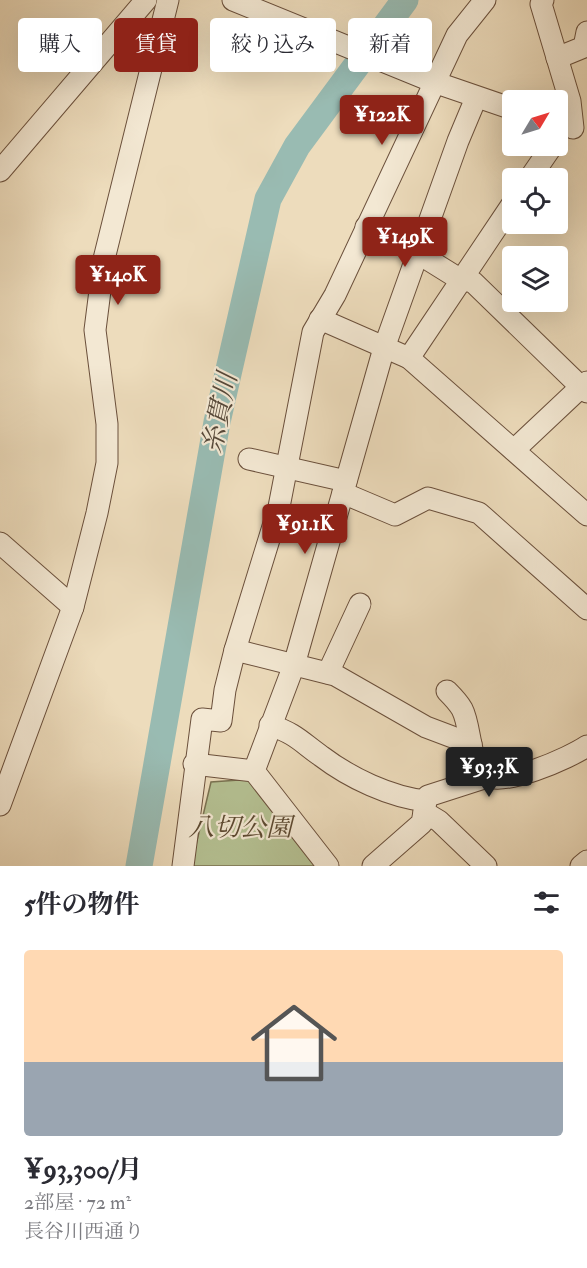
<!DOCTYPE html>
<html lang="ja">
<meta charset="utf-8">
<style>
body{margin:0;font-family:"IM FELL Double Pica","Noto Serif JP",serif;background:#f7f7f7;color:#2b2b33;height:100vh;display:flex;flex-direction:column;font-size:22px;white-space:nowrap}
*{box-sizing:border-box;margin:0}
p{font-size:20px;color:#7c7c81}
.icon{flex:none;width:33px;height:33px;fill:none;stroke:currentColor;stroke-width:2;stroke-linecap:round;stroke-linejoin:round}
.map{position:relative;height:866px;overflow:hidden}
.panel{display:flex;flex-direction:column;background:#fff;flex:1}
.panel>*{flex:none}
.top-card{position:absolute;left:18px;top:18px;width:552px;height:54px;display:flex;gap:12px}
.needle{width:39px;rotate:52deg}
.fabs{position:absolute;left:502px;top:90px;display:grid;gap:12px}
.fabs a{display:grid;place-items:center;width:66px;height:66px;border-radius:6px;background:#fff;box-shadow:0 6px 24px #0002;font-size:30px}
.price{position:absolute;translate:-50% -51px;padding:0 14px;border-radius:6px;background:#8f2418;color:#fff;font-size:20px;line-height:39px;filter:drop-shadow(0 2px 3px #0008)}
.price::after{content:'';position:absolute;left:50%;top:36px;width:18px;height:14px;margin-left:-9px;background:inherit;clip-path:polygon(0 0,100% 0,50% 100%)}
.price.on{background:#222;color:#fff}
ul{padding:0;list-style:none}
li{display:grid;align-content:center;gap:12px;height:318px;padding:0 24px}
li+li{border-top:2px solid #e1e1e2}
li span{display:grid;place-items:center;height:186px;border-radius:6px;color:#555}
li>.icon{margin-inline-start:auto}
span .icon{width:108px;height:108px;fill:#fffc;stroke-width:1}
li b{font-size:26px}
h2{display:flex;justify-content:space-between;align-items:center;height:72px;padding:0 24px;font-size:26px}
.tag{padding:0 21px;border-radius:6px;background:#fff;box-shadow:0 6px 24px #0002;font-size:21px;line-height:54px}
.tag.on{background:#8f2418;color:#fff}
.map>svg:first-child{display:block}
</style>
<div class="map">
<svg width="587" height="866" viewBox="0 0 587 866">
<rect width="100%" height="100%" fill="#eddcbc"/>
<filter id="stains"><feTurbulence type="fractalNoise" baseFrequency=".00333" numOctaves="4"/><feColorMatrix values="0 0 0 0 .2 0 0 0 0 .09 0 0 0 0 .02 0 0 0 .5 -.17"/></filter>
<radialGradient id="worn" r=".72"><stop offset=".6" stop-color="#630" stop-opacity="0"/><stop offset="1" stop-color="#630" stop-opacity=".3"/></radialGradient>
<!-- green -->
<path fill="#b5c193" stroke="#7a7252" stroke-width="1.5" d="M253 779 318 866H191L211 782Z"/>
<g fill="none" stroke-linecap="round" stroke-linejoin="round">
<!-- river -->
<path stroke="#99bbb2" stroke-width="27" d="M139 866 217 422 268 199 297 146 405 0"/>
<defs>
<g id="minor">
<path d="M233 0 434 82 513 109"/>
<path d="M543 0 541 4 570 101 573 128"/>
<path d="M557 58 584 47 587 32"/>
<path d="M0 171 146 0"/>
<path d="M530 178 552 146"/>
<path d="M366 227 416 252 461 280 473 282 581 387 587 382"/>
<path d="M320 319 409 358 587 515"/>
<path d="M409 358 513 203"/>
<path d="M514 450 581 387 587 392"/>
<path d="M249 459 346 481"/>
<path d="M343 493 395 515 428 498 479 513 587 609"/>
<path d="M0 543 73 607"/>
<path d="M235 650 335 675 426 727 471 744"/>
<path d="M328 673 360 604"/>
<path d="M447 691C452 696 458 702 462 709 471 726 469 760 483 774 499 790 571 757 587 746"/>
<path d="M270 725C296 734 300 741 321 756 350 778 390 797 426 801L422 823 373 866"/>
<path d="M194 764 254 771 328 866"/>
<path d="M254 771 294 665 384 348 458 141 476 98"/>
<path d="M426 801 428 796 487 777"/>
<path d="M0 805 73 607 97 513 107 463V424L95 330 104 259 168 0"/>
<path d="M424 812 439 821 486 866"/>
<path d="M183 866 202 719 221 721 225 690 235 650 279 507 313 332 335 295 457 35 485 0"/>
<path d="M581 866 587 861"/>
</g>
</defs>
<!-- minor casing -->
<use href="#minor" stroke="#6b503c" stroke-width="23"/>
<!-- minor -->
<use href="#minor" stroke="#f3e8d3" stroke-width="21"/>
</g>
<g text-anchor="middle" dominant-baseline="central" stroke-width="4.5" stroke-linejoin="round" paint-order="stroke">
<!-- park labels -->
<g font-size="26" font-style="italic" fill="#5d4a32" stroke="#f3e8d3">
<text x="240" y="828">八切公園</text>
</g>
<!-- water labels -->
<g font-size="27" font-style="italic" fill="#564839" stroke="#f3e8d3">
<text transform="translate(220 413) rotate(-78)">糸貫川</text>
</g>
</g>
<rect width="100%" height="100%" filter="url(#stains)"/>
<rect width="100%" height="100%" fill="url(#worn)"/>
</svg>
<div class="fabs">
<a><svg class="needle" viewBox="-14 -14 28 28"><path d="M0-13l5 13h-10z" fill="#e53935"/><path d="M0 13l5-13h-10z" fill="#7c7c81"/></svg></a>
<a><svg class="icon" aria-label="locate" viewBox="0 0 24 24"><circle cx="12" cy="12" r="6"/><path d="M12 2v4M12 18v4M2 12h4M18 12h4"/></svg></a>
<a><svg class="icon" aria-label="layers" viewBox="0 0 24 24"><path d="M12 4l9 5-9 5-9-5zM3 14l9 5 9-5"/></svg></a>
</div>
<b class="price" style="left:382px;top:146px">¥122K</b>
<b class="price" style="left:405px;top:268px">¥149K</b>
<b class="price" style="left:118px;top:306px">¥140K</b>
<b class="price" style="left:305px;top:555px">¥91.1K</b>
<b class="price on" style="left:489px;top:798px">¥93.3K</b>
<div class="top-card">
<a class="tag">購入</a>
<a class="tag on">賃貸</a>
<a class="tag">絞り込み</a>
<a class="tag">新着</a>
</div>
</div>
<section class="panel">
<h2>5件の物件<svg class="icon" aria-label="filters" viewBox="0 0 24 24"><path d="M4 7h16M4 17h16"/><circle cx="9" cy="7" r="2"/><circle cx="15" cy="17" r="2"/></svg></h2>
<ul>
<li><span style="background:linear-gradient(#ffd9b3 60%,#9aa5b1 0)"><svg class="icon" aria-label="home" viewBox="0 0 24 24"><path d="M3 11l9-7 9 7M6 9v11h12V9"/></svg></span><div><b>¥93,300/月</b><p>2部屋 · 72 m²</p><p>長谷川西通り</p></div></li>
</ul>
</section>
